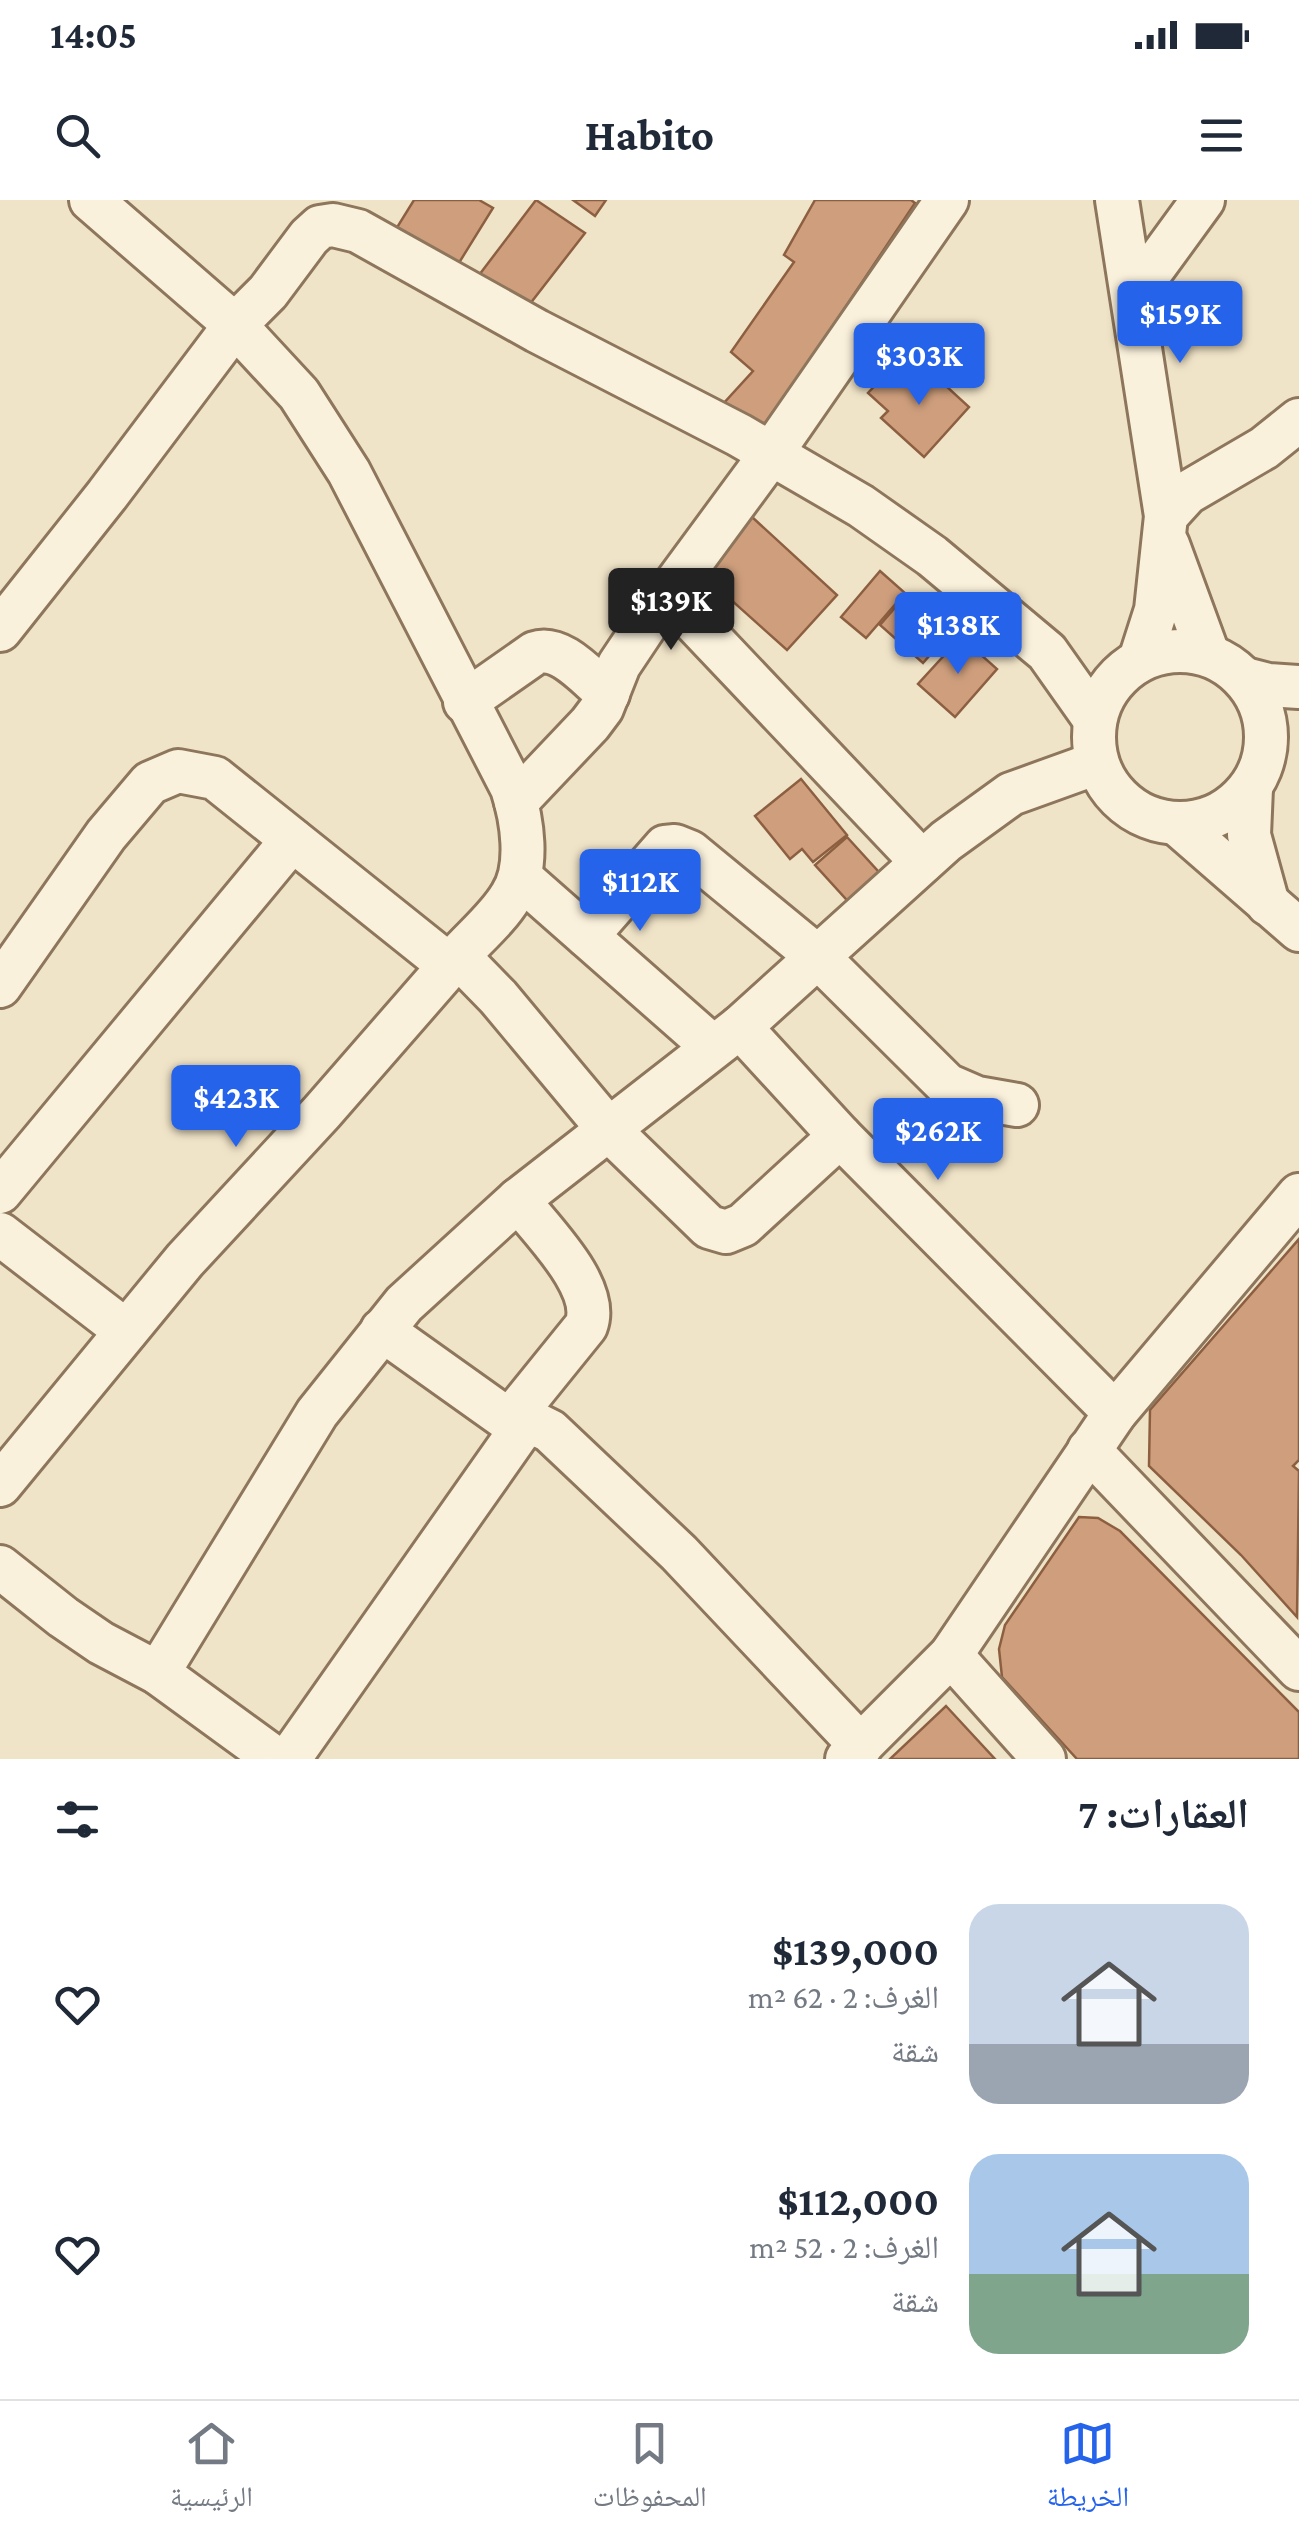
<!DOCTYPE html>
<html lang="ar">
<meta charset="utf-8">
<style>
body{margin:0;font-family:"Crimson Pro","Noto Naskh Arabic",serif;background:#f6f6f7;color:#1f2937;direction:rtl;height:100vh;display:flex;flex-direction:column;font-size:38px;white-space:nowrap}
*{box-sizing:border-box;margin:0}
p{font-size:32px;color:#747a83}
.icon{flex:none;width:55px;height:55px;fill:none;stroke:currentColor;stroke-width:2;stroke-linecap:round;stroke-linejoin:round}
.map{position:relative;height:1559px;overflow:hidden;direction:ltr}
.drawer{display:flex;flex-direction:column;background:#fff;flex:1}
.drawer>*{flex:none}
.price{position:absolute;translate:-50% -85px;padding:0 22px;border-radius:10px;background:#2563eb;color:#fff;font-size:32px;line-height:65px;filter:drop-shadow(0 2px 5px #0008)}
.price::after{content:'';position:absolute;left:50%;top:60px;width:30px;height:22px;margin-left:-15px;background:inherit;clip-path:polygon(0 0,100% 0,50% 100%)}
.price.on{background:#222;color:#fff}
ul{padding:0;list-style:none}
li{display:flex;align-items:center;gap:30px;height:250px;padding:0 50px}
li span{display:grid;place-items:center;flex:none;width:280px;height:200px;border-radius:30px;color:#555}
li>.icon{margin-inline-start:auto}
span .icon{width:120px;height:120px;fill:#fffc;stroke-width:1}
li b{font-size:42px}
h2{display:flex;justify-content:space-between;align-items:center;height:120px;padding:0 50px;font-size:42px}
.status{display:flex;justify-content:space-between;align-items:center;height:70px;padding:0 50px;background:#fff;direction:ltr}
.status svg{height:28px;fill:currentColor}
header{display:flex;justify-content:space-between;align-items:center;height:130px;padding:0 50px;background:#fff;font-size:45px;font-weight:700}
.tabs{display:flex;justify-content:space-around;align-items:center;height:140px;border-top:2px solid #e0e1e3;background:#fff;font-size:28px;color:#747a83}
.tabs a{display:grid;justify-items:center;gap:5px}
.tabs .on{color:#2563eb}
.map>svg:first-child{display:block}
</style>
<div class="status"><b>14:05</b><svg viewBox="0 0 49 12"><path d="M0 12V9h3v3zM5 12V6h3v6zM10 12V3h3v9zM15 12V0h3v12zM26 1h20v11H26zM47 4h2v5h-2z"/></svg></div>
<header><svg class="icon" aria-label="menu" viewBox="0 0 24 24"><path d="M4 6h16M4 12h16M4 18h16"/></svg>Habito<svg class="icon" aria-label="search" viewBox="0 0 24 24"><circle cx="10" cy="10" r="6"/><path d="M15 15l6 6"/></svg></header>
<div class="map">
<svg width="1299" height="1559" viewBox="0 0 1299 1559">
<rect width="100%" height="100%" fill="#f0e4c8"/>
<!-- building -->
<g fill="#cf9f7d" stroke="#8d5f41" stroke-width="2.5">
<path d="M414 0H479L493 8 457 66 396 29Z"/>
<path d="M536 0 585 33 519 118 473 83Z"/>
<path d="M573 0H606L595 16Z"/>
<path d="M815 0H911L915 3 764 229 723 204 753 171 731 152 794 62 784 55Z"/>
<path d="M921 163 969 207 924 257 881 218 888 211 868 193 887 173 901 186Z"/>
<path d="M752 317 837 395 787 450 701 373Z"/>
<path d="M880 371 905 393 866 438 841 417Z"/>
<path d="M907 394 950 432 923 463 880 425Z"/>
<path d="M961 437 997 469 955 517 918 484Z"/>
<path d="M801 579 847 635 813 662 802 649 790 659 755 616Z"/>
<path d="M847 637 887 681 855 709 815 665Z"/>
<path d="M1299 1039V1260L1293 1266 1299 1271 1297 1417 1241 1355 1149 1266 1150 1210Z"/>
<path d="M1079 1317 1098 1318 1120 1331 1299 1512V1559H1077L1002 1477 999 1449 1005 1425Z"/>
<path d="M946 1506 995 1559H890Z"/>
</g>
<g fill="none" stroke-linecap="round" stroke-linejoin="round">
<defs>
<g id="minor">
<path d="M91 0 235 125 299 194 349 272 512 588C522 619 530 667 511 696 498 718 475 737 458 756"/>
<path d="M1117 0 1166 316 1156 410 1140 460"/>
<path d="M1133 96 1203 0"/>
<path d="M1166 316 1187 293 1264 248 1299 220"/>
<path d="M1168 345 1208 454"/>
<path d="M668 394 922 662"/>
<path d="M0 430 107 295 235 125 268 92 309 37 320 27 333 25 358 31 537 131 739 235 861 306 932 356 1047 452 1095 520"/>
<circle cx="1180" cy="537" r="86"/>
<path d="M1245 479 1268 485 1299 487"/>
<path d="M465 502 535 453C561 444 588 478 608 494"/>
<path d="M1251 588 1249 635 1268 704"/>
<path d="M516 602 590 524 602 508 619 465 651 417 771 254 947 0"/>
<path d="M1176 623 1299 730"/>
<path d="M520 677 713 847"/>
<path d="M587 736 665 647 675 646 690 652 819 758 947 885 977 898 1017 905"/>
<path d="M0 786 106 635 150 583 178 571 215 578 450 766"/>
<path d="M740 827 840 936"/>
<path d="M0 992 292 640"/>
<path d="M0 1034 126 1131"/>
<path d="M382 1130 521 1229 536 1224 550 1231 679 1353 861 1546"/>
<path d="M510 1220 586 1126C601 1087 541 1030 518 1000"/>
<path d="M1089 1250 1299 1469"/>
<path d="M0 1285 185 1060 322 912 458 756 498 797 609 930 709 1027 726 1032 743 1025 840 936 1115 1213"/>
<path d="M0 1367 63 1417 101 1443 158 1473 276 1559"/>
<path d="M951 1455 1044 1559"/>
<path d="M158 1473 317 1213 404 1104 518 1000 740 827 946 641 1011 594 1097 563"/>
<path d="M289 1559 521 1229"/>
<path d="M847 1559 951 1455 1115 1213 1299 995"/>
</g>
</defs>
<!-- minor casing -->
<use href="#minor" stroke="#8d765c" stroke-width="48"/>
<!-- minor -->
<use href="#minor" stroke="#faf1dc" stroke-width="42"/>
</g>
</svg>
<b class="price" style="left:1180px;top:166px">$159K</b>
<b class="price" style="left:919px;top:208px">$303K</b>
<b class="price on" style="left:671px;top:453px">$139K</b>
<b class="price" style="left:958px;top:477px">$138K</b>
<b class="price" style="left:640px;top:734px">$112K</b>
<b class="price" style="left:236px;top:950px">$423K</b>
<b class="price" style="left:938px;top:983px">$262K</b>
</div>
<section class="drawer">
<h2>العقارات: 7<svg class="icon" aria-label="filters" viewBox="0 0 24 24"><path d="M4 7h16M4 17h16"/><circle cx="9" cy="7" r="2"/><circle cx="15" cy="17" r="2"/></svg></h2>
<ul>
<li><span style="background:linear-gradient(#c9d6e8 70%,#9aa5b1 0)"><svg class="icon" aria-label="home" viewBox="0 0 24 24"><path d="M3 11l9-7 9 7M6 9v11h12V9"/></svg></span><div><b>$139,000</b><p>الغرف: 2 · 62 m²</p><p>شقة</p></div><svg class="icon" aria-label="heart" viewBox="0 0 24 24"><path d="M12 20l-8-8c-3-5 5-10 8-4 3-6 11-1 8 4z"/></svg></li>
<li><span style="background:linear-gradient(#a9c7e8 60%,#7fa58c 0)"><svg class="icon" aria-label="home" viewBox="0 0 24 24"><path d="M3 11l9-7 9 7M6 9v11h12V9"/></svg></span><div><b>$112,000</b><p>الغرف: 2 · 52 m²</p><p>شقة</p></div><svg class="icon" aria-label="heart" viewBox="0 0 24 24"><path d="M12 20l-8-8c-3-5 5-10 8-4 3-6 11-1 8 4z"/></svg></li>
</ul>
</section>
<nav class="tabs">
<a class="on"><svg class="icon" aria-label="map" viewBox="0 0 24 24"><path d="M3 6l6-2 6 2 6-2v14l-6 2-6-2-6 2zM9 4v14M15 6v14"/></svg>الخريطة</a>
<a><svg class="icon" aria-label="saved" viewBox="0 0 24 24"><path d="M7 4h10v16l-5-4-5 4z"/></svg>المحفوظات</a>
<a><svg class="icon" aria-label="home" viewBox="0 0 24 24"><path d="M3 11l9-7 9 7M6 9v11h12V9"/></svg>الرئيسية</a>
</nav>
